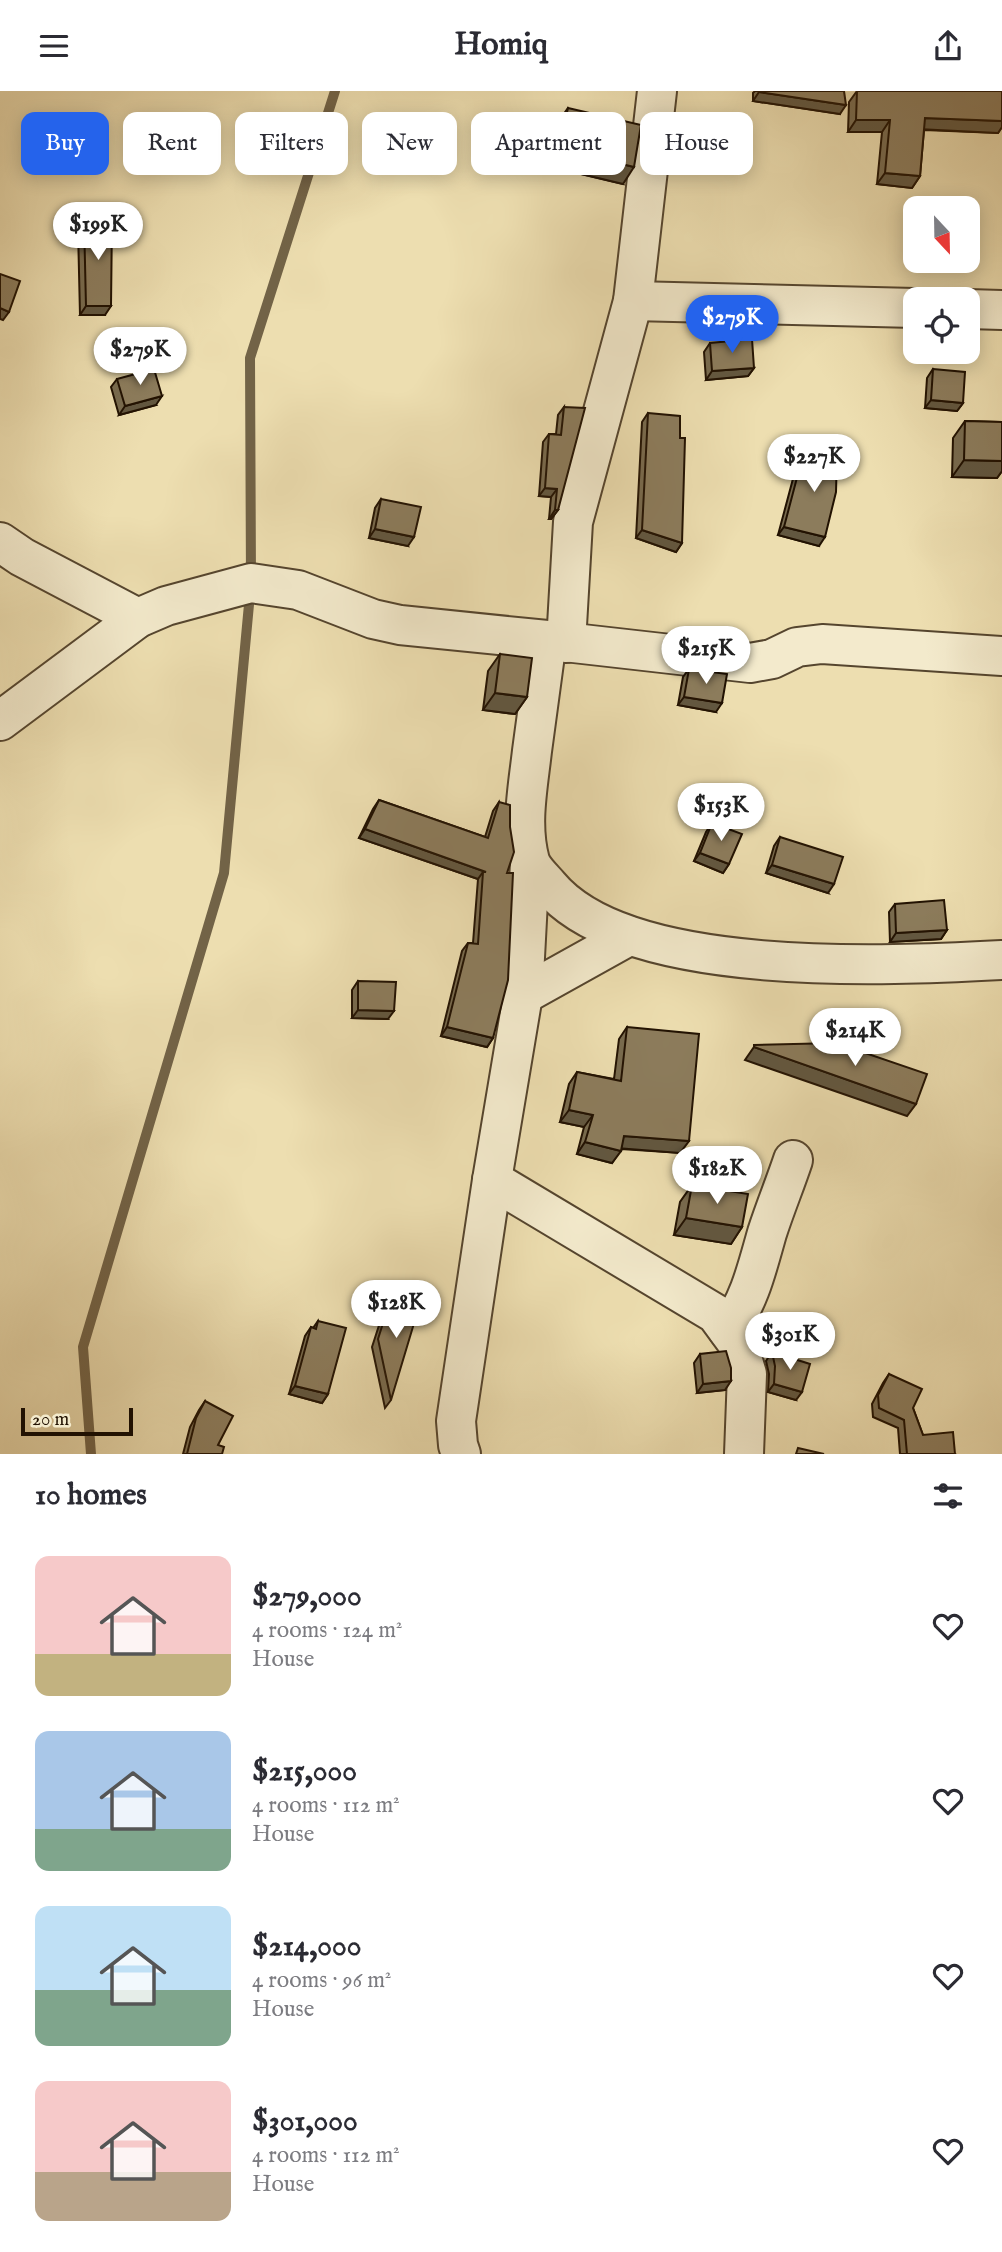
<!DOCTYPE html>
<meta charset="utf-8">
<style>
body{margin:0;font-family:"IM FELL English",serif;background:#f2f2f3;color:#2b2b33;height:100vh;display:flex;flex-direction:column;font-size:26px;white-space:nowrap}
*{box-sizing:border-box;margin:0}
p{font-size:23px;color:#7c7c81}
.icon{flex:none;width:38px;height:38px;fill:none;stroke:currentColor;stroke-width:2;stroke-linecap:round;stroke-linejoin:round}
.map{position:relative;height:1363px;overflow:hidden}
.details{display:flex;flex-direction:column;background:#fff;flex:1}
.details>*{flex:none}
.guide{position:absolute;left:21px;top:21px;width:961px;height:63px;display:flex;gap:14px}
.needle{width:46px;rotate:158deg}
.tools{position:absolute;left:903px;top:105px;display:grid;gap:14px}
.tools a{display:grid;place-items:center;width:77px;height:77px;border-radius:14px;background:#fff;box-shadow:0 4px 18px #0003;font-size:35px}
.scale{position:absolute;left:21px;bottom:18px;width:112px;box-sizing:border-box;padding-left:7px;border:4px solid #221202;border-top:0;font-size:19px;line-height:24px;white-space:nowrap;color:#221202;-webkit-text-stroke:5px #f3eacc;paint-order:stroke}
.price{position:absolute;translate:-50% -60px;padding:0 16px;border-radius:24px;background:#fff;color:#222;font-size:23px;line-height:46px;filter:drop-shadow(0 2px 4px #0008)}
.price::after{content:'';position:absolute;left:50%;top:42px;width:21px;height:16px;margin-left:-10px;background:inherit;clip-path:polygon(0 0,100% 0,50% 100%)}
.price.on{background:#2563eb;color:#fff}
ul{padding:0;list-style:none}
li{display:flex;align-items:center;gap:21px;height:175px;padding:0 35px}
li span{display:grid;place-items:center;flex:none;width:196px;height:140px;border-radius:14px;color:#555}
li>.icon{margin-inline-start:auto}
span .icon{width:84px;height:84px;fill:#fffc;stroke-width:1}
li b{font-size:30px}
h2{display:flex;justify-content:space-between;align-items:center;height:84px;padding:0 35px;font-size:30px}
.chip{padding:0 24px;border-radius:14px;background:#fff;box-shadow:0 4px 18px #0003;font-size:24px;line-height:63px}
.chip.on{background:#2563eb;color:#fff}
header{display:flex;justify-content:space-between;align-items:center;height:91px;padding:0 35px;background:#fff;font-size:32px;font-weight:700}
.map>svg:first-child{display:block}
</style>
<header><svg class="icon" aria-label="menu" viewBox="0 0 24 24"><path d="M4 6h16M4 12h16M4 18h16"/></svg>Homiq<svg class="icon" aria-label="share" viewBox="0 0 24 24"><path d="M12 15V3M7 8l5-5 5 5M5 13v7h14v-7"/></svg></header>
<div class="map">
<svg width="1002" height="1363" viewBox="0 0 1002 1363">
<rect width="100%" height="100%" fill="#eddeb0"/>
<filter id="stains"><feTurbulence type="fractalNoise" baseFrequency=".00286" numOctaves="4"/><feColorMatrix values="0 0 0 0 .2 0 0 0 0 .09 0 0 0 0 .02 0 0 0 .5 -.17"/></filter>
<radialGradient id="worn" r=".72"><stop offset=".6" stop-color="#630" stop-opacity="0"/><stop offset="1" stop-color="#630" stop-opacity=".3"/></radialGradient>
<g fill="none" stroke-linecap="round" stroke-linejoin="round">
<!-- stream -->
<path stroke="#726347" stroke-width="10" d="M91 1363 83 1256 224 782 251 492 250 267 335 0"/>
<defs>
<g id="street">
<path d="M633 210 915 217"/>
<path d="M968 218 1002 219"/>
<path d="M0 451 22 466 138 527"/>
<path d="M547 549 750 572 772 568 797 556 822 553 1002 565"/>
<path d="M566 552 573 431 633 210 657 0"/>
<path d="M0 630 138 527 166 515 251 492 298 499 373 528 400 534 547 549C542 586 537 623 532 660 528 696 520 734 530 770 533 779 543 788 549 795 626 888 889 875 1002 869"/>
<path d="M523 904 629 845"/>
<path d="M492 1089 716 1223 738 1253 747 1283 744 1363"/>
<path d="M728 1239C750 1209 757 1177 767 1142 775 1117 785 1093 793 1069"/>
<path d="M461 1363 458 1354 456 1330 492 1089 523 904 530 772"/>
</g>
</defs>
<!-- street casing -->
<use href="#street" stroke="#55452e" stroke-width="42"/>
<!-- street -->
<use href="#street" stroke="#f3eacc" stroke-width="38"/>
</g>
<!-- wall -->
<g fill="#786b4f" stroke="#221202" stroke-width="2">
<path d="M755 0H844L840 23 753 10V2Z"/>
<path d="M857 0H1002V36L998 42 924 39 920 85 912 97 877 93 882 41H848L849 11Z"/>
<path d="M568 17 623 93 577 82 578 77 575 81 546 75 556 34Z"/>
<path d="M84 129 105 224H80L78 138Z"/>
<path d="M710 252 754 277 748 285 706 289 704 261Z"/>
<path d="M933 278 963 312 957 320 925 317 927 287Z"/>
<path d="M117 288 156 314 119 324 111 296Z"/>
<path d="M564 316 558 419 551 428H549L551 406 539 405 543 351 549 343H556L558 324Z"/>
<path d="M648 322 680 347 682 452 676 461 636 447 642 331Z"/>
<path d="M965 330 1002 331V380L997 387 952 386 953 347Z"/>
<path d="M804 360 819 455 778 444 798 369Z"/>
<path d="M381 408 408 455 369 447 375 417Z"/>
<path d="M500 563 527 606 515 623 483 619 488 580Z"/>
<path d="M689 578 716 621 678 614 683 586Z"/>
<path d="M379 709 485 746 493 720 499 711 507 782 493 947 487 956 441 945 462 860 468 852H473L478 788 359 747 373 718Z"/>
<path d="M712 732 729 773 723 782 694 770 706 741Z"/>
<path d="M780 746 828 802 766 782 774 755Z"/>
<path d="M895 813 947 839 941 848 890 851 889 821Z"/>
<path d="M358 890 388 928 352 927V899Z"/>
<path d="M627 936 680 1062 621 1058 612 1072 577 1063 584 1036 560 1031 569 993 577 981 614 988 619 948Z"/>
<path d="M692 1094 742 1136 731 1153 674 1144 680 1111Z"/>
<path d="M390 1210 391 1309 385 1317 372 1256 384 1219Z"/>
<path d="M318 1230 328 1303 322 1312 289 1303 305 1245 311 1236 313 1237Z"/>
<path d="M772 1261 796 1309 768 1301 769 1283 766 1270Z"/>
<path d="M700 1263 725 1299 697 1302 694 1272Z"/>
<path d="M889 1283 913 1317 923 1344 955 1363H900L898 1337 873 1326 872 1313 883 1292Z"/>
<path d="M205 1310 218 1354 222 1363H183L190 1336 199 1319Z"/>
</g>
<!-- shaded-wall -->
<g fill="#625740" stroke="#221202" stroke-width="2">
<path d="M759 1 846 14 840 23 753 10Z"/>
<path d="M925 27 1002 30V36L998 42 917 38Z"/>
<path d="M856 29H890L882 41H848Z"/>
<path d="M558 58 586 65 575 81 546 75Z"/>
<path d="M589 65 634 76 623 93 577 82Z"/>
<path d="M885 82 920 85 912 97 877 93Z"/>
<path d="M86 215H111L105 224H80Z"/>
<path d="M0 217 9 221 3 229 0 228Z"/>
<path d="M754 277 748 285 706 289 712 280Z"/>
<path d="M162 305 156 314 119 324 125 315Z"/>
<path d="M931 309 963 312 957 320 925 317Z"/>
<path d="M964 369 1002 370V380L997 387 952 386Z"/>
<path d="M545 397 557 398 551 406 539 405Z"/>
<path d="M555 419H558L551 428H549Z"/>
<path d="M784 436 825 446 819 455 778 444Z"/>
<path d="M375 438 414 446 408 455 369 447Z"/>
<path d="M642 439 682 452 676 461 636 447Z"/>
<path d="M495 602 527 606 515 623 483 619Z"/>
<path d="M684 606 722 612 716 621 678 614Z"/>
<path d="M365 738 486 781H483L478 788 359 747Z"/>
<path d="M700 762 729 773 723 782 694 770Z"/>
<path d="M772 774 834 793 828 802 766 782Z"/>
<path d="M947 839 941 848 890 851 896 842Z"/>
<path d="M358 919 394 920 388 928 352 927Z"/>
<path d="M447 936 493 947 487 956 441 945Z"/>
<path d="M754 956 916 1013 907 1025 745 969Z"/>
<path d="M569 1019 593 1024 584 1036 560 1031Z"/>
<path d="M624 1045 689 1050 680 1062 616 1057Z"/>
<path d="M585 1051 621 1060 612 1072 577 1063Z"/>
<path d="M686 1127 742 1136 731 1153 674 1144Z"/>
<path d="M731 1290 725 1299 697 1302 703 1293Z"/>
<path d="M774 1293 802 1301 796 1309 768 1301Z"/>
<path d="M295 1295 328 1303 322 1312 289 1303Z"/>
</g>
<!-- building -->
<g fill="#8c7c5c" stroke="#221202" stroke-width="2">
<path d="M759 0H844L846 14 759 1Z"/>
<path d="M857 0H1002V30L925 27 920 85 885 82 890 29H856Z"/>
<path d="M568 17 641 34 634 76 589 65 590 55 586 65 558 58Z"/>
<path d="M84 129H112L111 215H86Z"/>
<path d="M0 183 20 190 9 221 0 217Z"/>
<path d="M752 248 754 277 712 280 710 252Z"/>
<path d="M154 278 162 305 125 315 117 288Z"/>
<path d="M933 278 965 281 963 312 931 309Z"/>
<path d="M564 316 585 317 558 419H555L557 398 545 397 549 343 561 344Z"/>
<path d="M648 322 680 325V347H685L682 452 642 439Z"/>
<path d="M965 330 1002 331V370L964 369Z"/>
<path d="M804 360 837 362 836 401 825 446 784 436Z"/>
<path d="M381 408 421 416 414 446 375 438Z"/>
<path d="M500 563 532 567 527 606 495 602Z"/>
<path d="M689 578 727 583 722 612 684 606Z"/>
<path d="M379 709 488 747 499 711 510 714V736L514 761 507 782H513L508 889 493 947 447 936 468 852 478 853 483 781H486L365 738Z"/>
<path d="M712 732 742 743 729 773 700 762Z"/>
<path d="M780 746 843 766 834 793 772 774Z"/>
<path d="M944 809 947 839 896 842 895 813Z"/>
<path d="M358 890 396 891 394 920 358 919Z"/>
<path d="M627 936 699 943 689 1050 624 1045 621 1060 585 1051 593 1024 569 1019 577 981 621 990Z"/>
<path d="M836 952 927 983 916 1013 754 956V954Z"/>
<path d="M692 1094 748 1103 742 1136 686 1127Z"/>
<path d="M390 1210 418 1219 391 1309 378 1248Z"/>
<path d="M318 1230 346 1237 328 1303 295 1295 311 1236 316 1238Z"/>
<path d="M726 1260 731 1277V1290L703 1293 700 1263Z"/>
<path d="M772 1261 810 1273 802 1301 774 1293 775 1275Z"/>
<path d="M889 1283 922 1298 913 1317 923 1344 953 1341 955 1363H907L904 1329 879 1317 878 1304Z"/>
<path d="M205 1310 233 1325 218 1354 224 1356 222 1363H187L196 1327Z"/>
<path d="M798 1357 824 1363H796Z"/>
</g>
<rect width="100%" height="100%" filter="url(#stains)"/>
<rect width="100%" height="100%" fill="url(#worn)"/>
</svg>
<div class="tools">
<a><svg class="needle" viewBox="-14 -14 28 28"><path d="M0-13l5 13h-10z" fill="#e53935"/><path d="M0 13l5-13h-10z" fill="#7c7c81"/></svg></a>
<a><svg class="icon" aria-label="locate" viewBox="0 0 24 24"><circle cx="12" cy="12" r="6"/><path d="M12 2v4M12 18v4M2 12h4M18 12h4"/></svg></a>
</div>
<div class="scale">20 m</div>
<b class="price" style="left:98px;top:171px">$199K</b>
<b class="price on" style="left:732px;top:264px">$279K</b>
<b class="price" style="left:140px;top:296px">$279K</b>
<b class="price" style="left:814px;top:403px">$227K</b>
<b class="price" style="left:706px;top:595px">$215K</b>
<b class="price" style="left:721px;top:752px">$153K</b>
<b class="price" style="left:855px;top:977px">$214K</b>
<b class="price" style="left:717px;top:1115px">$182K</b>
<b class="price" style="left:396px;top:1249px">$128K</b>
<b class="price" style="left:790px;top:1281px">$301K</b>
<div class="guide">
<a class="chip on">Buy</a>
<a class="chip">Rent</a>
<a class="chip">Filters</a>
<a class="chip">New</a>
<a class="chip">Apartment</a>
<a class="chip">House</a>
</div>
</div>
<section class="details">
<h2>10 homes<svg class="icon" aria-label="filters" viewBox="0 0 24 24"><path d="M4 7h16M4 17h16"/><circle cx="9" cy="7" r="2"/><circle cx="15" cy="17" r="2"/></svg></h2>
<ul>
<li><span style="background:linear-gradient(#f6c9c9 70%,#c2b280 0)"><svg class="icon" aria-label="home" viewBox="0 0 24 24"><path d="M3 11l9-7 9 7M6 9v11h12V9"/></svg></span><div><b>$279,000</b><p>4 rooms · 124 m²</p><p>House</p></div><svg class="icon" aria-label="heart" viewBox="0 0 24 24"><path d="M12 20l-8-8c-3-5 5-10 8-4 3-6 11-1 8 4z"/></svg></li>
<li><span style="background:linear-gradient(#a9c7e8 70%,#7fa58c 0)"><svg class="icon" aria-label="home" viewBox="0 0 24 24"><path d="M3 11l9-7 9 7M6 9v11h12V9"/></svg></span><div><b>$215,000</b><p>4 rooms · 112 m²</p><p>House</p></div><svg class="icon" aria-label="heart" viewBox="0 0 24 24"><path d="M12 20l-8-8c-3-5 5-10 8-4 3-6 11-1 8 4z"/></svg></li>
<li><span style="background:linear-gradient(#bfe0f5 60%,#7fa58c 0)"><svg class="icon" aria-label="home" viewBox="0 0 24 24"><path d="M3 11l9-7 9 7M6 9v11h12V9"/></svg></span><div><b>$214,000</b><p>4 rooms · 96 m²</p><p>House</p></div><svg class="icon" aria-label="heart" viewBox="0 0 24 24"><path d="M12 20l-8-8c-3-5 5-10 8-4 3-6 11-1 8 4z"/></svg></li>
<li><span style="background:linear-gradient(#f6c9c9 65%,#b9a48a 0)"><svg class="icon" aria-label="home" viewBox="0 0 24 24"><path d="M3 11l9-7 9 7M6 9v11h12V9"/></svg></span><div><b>$301,000</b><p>4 rooms · 112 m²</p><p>House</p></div><svg class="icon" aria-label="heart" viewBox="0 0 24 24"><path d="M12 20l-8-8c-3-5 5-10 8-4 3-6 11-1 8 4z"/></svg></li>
</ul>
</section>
